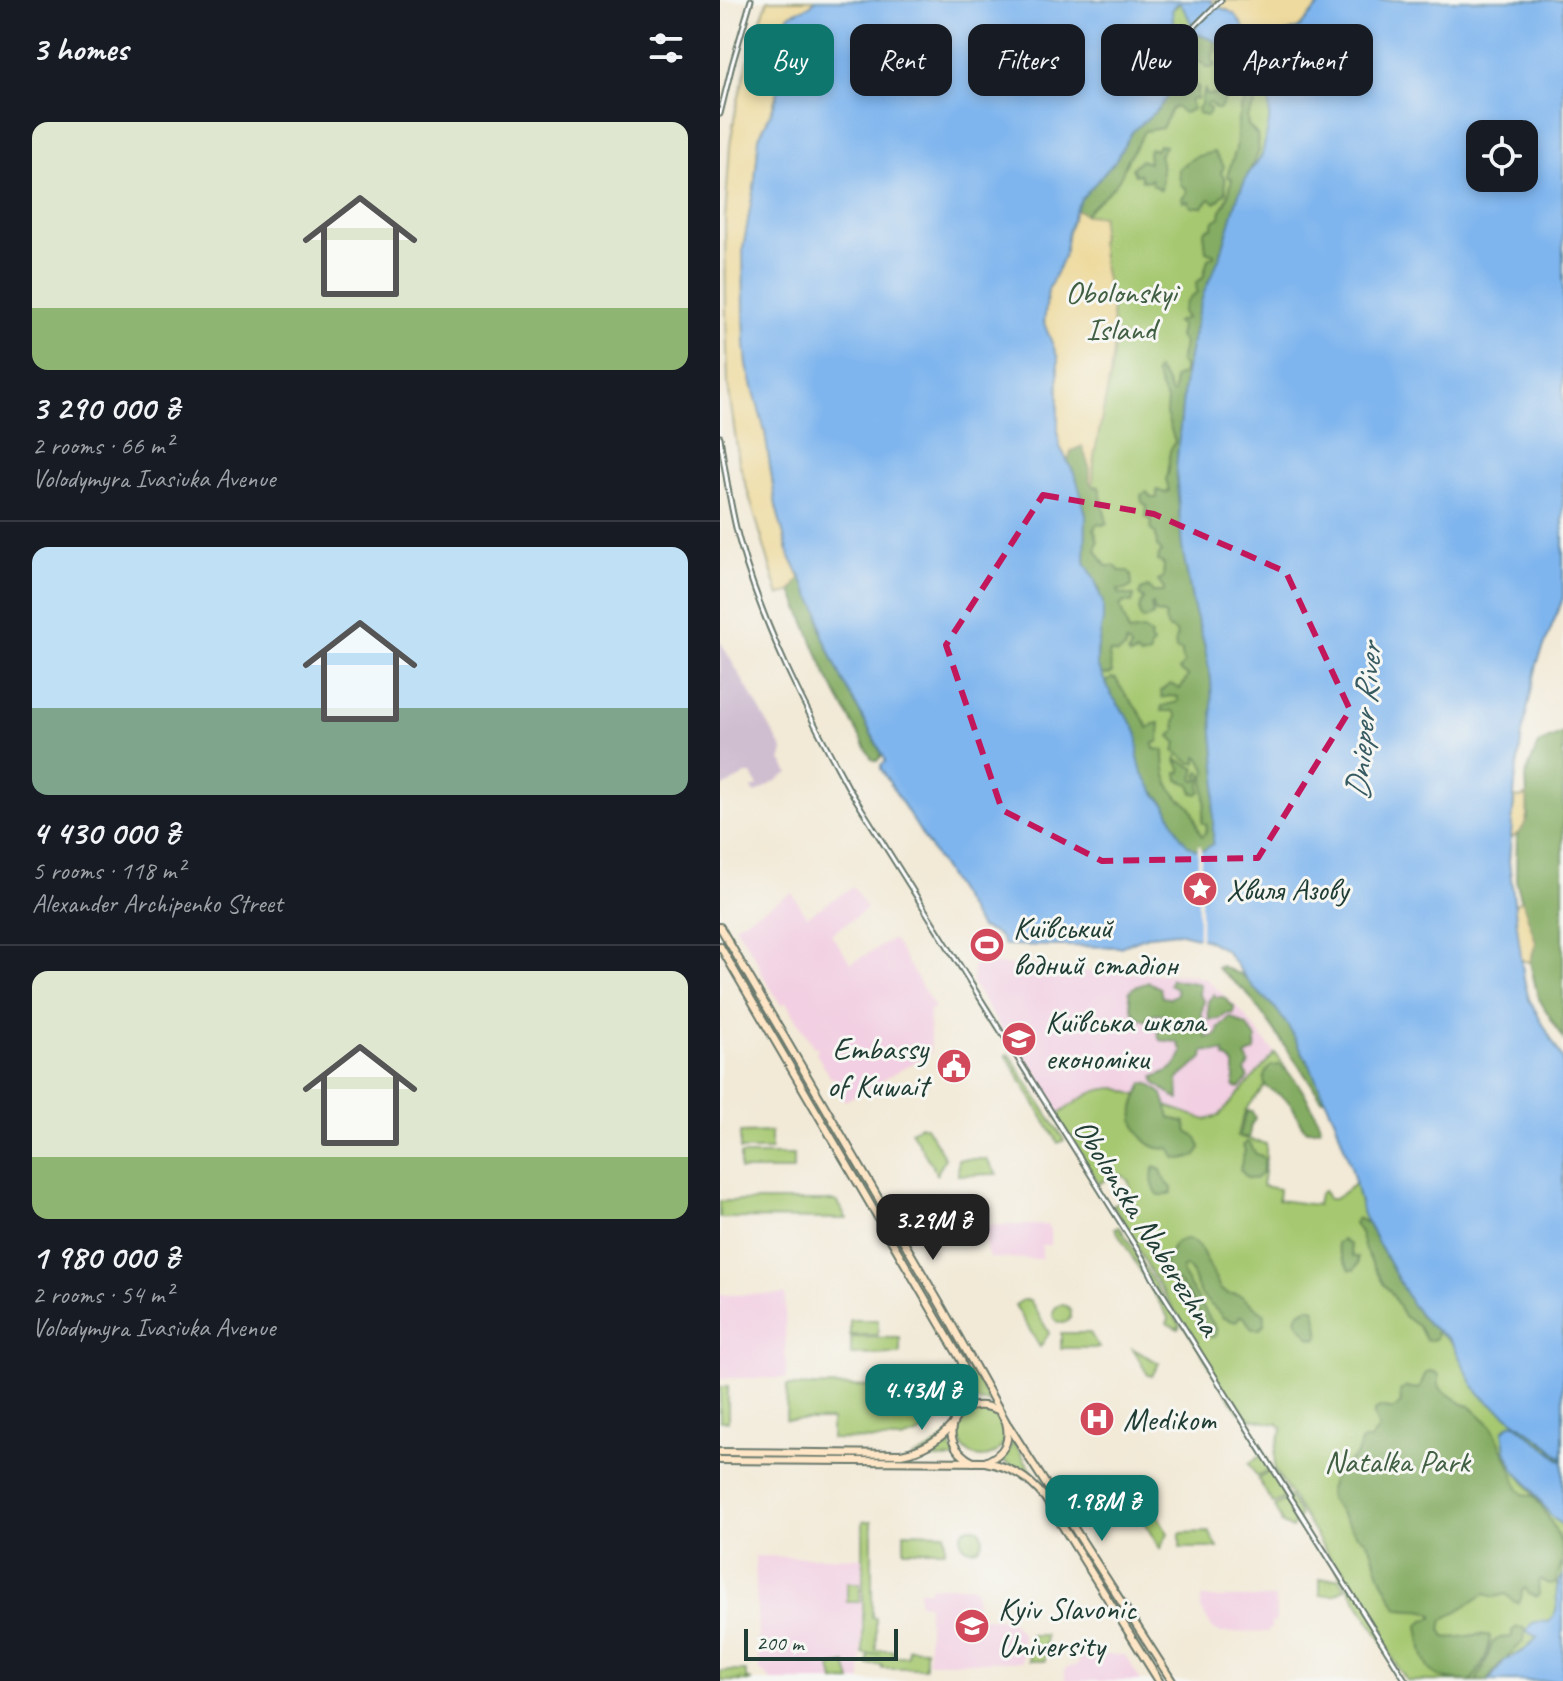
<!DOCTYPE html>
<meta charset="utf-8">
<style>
body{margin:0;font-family:Caveat,sans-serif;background:#20242c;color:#f1f3f6;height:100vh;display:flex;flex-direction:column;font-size:30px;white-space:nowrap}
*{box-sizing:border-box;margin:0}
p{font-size:26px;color:#9ea1a6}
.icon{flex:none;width:44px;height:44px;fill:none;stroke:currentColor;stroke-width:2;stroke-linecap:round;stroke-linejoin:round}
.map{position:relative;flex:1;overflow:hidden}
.sheet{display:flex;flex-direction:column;background:#171b24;width:720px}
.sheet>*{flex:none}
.guide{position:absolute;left:24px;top:24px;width:698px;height:72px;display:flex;gap:16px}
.fabs{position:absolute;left:746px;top:120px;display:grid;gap:16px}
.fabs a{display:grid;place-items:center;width:72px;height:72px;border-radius:16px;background:#171b24;box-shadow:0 4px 12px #0003;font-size:40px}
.scale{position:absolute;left:24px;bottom:20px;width:154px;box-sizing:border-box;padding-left:8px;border:4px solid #1f3d34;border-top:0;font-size:22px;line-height:28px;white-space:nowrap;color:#1f3d34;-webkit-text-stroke:6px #f6f6f2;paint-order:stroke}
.price{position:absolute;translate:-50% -68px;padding:0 18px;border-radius:16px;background:#0f766e;color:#fff;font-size:26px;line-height:52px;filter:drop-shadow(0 2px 4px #0008)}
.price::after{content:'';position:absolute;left:50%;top:48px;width:24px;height:18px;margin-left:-12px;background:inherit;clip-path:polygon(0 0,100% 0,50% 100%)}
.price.selected{background:#222;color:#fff}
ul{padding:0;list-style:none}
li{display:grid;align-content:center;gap:16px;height:424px;padding:0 32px}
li+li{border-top:2px solid #363941}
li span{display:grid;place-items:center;height:248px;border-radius:16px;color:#555}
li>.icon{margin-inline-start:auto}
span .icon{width:144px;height:144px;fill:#fffc;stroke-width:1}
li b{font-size:34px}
h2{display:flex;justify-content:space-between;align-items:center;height:96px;padding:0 32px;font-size:34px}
.tag{padding:0 28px;border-radius:16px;background:#171b24;box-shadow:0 4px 12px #0003;font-size:28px;line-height:72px}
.tag.selected{background:#0f766e;color:#fff}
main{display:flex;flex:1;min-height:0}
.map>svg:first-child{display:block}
</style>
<main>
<section class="sheet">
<h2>3 homes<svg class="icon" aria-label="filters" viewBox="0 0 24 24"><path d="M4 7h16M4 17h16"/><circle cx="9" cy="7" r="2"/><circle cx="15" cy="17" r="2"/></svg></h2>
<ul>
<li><span style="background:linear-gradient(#dfe7d0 75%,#8fb573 0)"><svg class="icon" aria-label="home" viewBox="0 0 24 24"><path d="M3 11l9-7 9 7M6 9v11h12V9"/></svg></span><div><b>3 290 000 ₴</b><p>2 rooms · 66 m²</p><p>Volodymyra Ivasiuka Avenue</p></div></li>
<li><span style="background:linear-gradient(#bfe0f5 65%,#7fa58c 0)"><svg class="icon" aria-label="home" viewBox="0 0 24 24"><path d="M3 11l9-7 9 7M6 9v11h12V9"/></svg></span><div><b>4 430 000 ₴</b><p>5 rooms · 118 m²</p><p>Alexander Archipenko Street</p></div></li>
<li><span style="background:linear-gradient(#dfe7d0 75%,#8fb573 0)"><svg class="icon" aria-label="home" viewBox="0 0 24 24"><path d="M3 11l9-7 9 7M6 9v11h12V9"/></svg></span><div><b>1 980 000 ₴</b><p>2 rooms · 54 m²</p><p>Volodymyra Ivasiuka Avenue</p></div></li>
</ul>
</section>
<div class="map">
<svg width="843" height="1681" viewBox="0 0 843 1681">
<rect width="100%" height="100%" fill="#f6f6f2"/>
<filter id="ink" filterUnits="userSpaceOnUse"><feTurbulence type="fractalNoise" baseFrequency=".0125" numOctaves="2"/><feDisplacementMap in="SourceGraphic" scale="16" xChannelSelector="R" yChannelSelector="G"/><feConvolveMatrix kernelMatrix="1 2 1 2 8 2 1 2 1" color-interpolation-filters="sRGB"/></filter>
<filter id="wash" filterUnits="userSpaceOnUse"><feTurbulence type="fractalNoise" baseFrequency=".006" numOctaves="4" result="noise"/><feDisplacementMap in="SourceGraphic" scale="32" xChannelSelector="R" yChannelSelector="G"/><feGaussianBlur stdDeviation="1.8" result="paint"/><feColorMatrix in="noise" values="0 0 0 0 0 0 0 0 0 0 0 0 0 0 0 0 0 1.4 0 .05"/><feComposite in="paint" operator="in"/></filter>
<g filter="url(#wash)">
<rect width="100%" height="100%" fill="#f2e9d6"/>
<!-- built -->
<g fill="#f2cfe2">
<path d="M133 887 147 909 111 934 131 963 173 939 215 1008 209 1012 211 1053 125 1101 115 1086 117 1079 110 1077 96 1053 98 1048 93 1046 66 1002 61 1005 40 970V965L15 925 72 893 87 916Z"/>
<path d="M255 964 320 966 324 970 472 975 486 979 520 1010 555 1053 498 1116 486 1120 397 1088H384L370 1093 336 1116 252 983 253 968Z"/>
<path d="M266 1225H327L330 1227V1245H322V1259L270 1258 266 1251Z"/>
<path d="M65 1294 66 1378H0V1295Z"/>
<path d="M35 1556 142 1558 141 1681H52L39 1669Z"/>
<path d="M211 1586H252L256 1590 257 1618H289L302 1634V1662H208V1604L199 1603V1590H209Z"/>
<path d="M481 1598H556V1621L551 1623V1628L547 1632 501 1633 492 1628 481 1609Z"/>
<path d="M359 1655H405L421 1681H347L345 1677V1669L358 1664Z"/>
</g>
<!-- industrial -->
<path fill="#cfbdd0" d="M0 641 63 750 61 760 69 773 35 794 32 789 38 786 32 774H26L0 789Z"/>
<!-- green -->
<g fill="#a6c870" stroke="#628252" stroke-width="2">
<path d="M460 3 484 38 502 43 528 65 531 62 539 75 549 86 557 76 545 155H542L527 176 478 313 467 367 462 547 497 776 493 811V837L484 850 380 674 340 447 355 211 456 42 453 34 452 10Z"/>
<path d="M555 1053 569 1073 544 1087 525 1111 517 1136 546 1144V1158L542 1186 559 1189 558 1200 597 1205 599 1194 604 1191 608 1199H615L636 1183C639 1221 681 1295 707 1323 714 1331 725 1334 731 1342 744 1358 748 1379 762 1395 773 1407 787 1415 801 1424 815 1435 829 1447 843 1459V1462L796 1424 785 1428C779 1456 822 1508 843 1526V1575L837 1585 839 1603 837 1609 832 1619 812 1634 818 1637 802 1652 785 1660 769 1681H687L555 1470C554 1457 556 1441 563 1429L558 1423 556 1424 528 1418 518 1411 434 1277 393 1205C398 1202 405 1199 408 1193 413 1184 407 1175 397 1175 391 1175 385 1180 379 1184L336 1116C357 1102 371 1088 397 1088L486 1120 499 1116Z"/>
<path d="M289 1054 344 1140 338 1143 286 1055Z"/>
<path d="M200 1126H206L225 1158 217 1174 191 1131Z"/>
<path d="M51 1132V1150H20V1133Z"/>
<rect x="20" y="1155" width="53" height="15"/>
<path d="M238 1159H266L277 1174 238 1175Z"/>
<path d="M0 1201H116L127 1219 0 1218Z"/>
<path d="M399 1226 460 1325 458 1329 447 1323 449 1319 395 1228Z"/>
<path d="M303 1300H310L329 1333 320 1347 295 1305Z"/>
<circle cx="342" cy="1314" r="9"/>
<rect x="130" y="1320" width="28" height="15"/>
<path d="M341 1333H370L379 1348H341Z"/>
<path d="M131 1337 180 1338V1354L131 1355Z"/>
<path d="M413 1349 439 1363 432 1376 428 1375Z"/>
<path d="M247 1365 270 1402 254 1401 246 1404 249 1379Z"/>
<path d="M67 1386 233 1387 230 1406 221 1418 197 1435 181 1440 111 1439V1420H66Z"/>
<rect x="0" y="1387" width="8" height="34"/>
<circle cx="262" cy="1434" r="23"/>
<path d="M229 1436 232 1450 240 1459 191 1458 208 1451Z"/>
<path d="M293 1440 322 1489 309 1475 283 1461 290 1449Z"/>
<path d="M543 1455 550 1469 537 1477 529 1463Z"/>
<path d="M552 1470 567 1496 553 1504 538 1479Z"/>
<path d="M569 1497 580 1515 572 1529 561 1523 562 1521 554 1507Z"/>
<path d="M422 1500 429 1501 448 1533 440 1549 414 1505Z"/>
<path d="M143 1521H152V1617L156 1618V1650H173L174 1656H187L188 1648 205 1649V1668H162V1665H148V1655L162 1654H143Z"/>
<circle cx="252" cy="1538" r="11"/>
<path d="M184 1532 225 1533V1550H184Z"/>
<path d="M489 1532 498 1548H460V1533Z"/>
<path d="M619 1578 625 1588 615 1595H600V1579Z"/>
<rect x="127" y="1583" width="13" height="19"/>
<path d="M310 1635H325V1661H309Z"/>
<path d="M126 1663 131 1681H114L111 1667Z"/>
<path d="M0 1671H26V1679L32 1681H20V1679L18 1681H0Z"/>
</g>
<!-- forest -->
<g fill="#84ac62" stroke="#52744b" stroke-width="2">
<path d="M462 26 468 27 469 37 471 41H475L473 36 475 33 494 40 495 44 492 60 496 64 492 68 486 67 483 63 478 62 474 59 470 61 469 67 474 73 471 83 479 88 477 92V100L472 99 470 102 473 109 464 113 455 107 451 110 442 128 424 131C420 141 413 150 408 159 404 168 402 175 397 182 388 194 374 203 364 215L359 211H355L361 199 395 161 412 132 438 109 457 62 456 42 458 40V34Z"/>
<path d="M499 42 521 58 522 62C504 65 510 57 498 51Z"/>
<path d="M534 77 538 82 540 93 533 98 535 105 527 117 528 125 537 135 539 151 518 196 501 254 478 313 465 376 456 469 462 547 473 605 484 643 491 679 493 733 497 776 493 811V844L484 850 474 849 467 845 459 834 446 805 428 784 422 772 418 758V735L414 726 392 696 386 683 392 678 396 679C404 697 421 709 428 728L434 724 440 723 439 741 433 744 434 749 444 750C444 767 445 787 460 799 466 804 470 804 473 812 477 821 476 829 482 836L486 831 487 825 482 822 485 803 484 781 486 770 480 758 477 757V763H471L454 751 457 743 450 736 456 730 455 722 457 716 453 711H441L442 706 458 702V697L449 696 442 698 441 691 450 684 460 689 468 676 459 670 465 662 462 660V651L456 650 455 640 457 635 455 631 448 628 445 620 446 616 444 614 435 613 433 604 431 605 433 616 423 620C416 612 419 607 424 599L419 595 421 590 428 587 433 592H443L444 589 438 581 443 578 444 564 438 561 439 555 442 552 437 546 436 534 431 530 432 521 426 517 427 506 422 502 421 495 427 492 431 498H437V490L445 493 449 491 446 479C453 467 444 454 455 442L446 414 447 400C441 393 440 382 435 374L437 370 447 383 451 394 454 393V378L464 373V366L460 363 464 344 459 337 461 326 456 322 466 318 462 312 466 302 477 292 476 282 483 278 488 259 494 256V254L486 251 484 232 488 228H492L494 221 500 217 501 210C508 203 510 188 512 178H509L507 176 516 149 518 119 521 114V107L523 105 525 97 528 95 530 81Z"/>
<path d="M485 89 487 95 502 94 505 100 500 109H495L491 103 486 104V107L490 108 489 114 486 116 478 113 477 108 481 105 482 96Z"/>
<path d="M439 145 445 146 439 155C442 163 443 182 441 190L432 184 431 179 426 181 422 180 420 174 415 175 412 168 420 160 429 163 428 152 430 148 435 150Z"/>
<path d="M494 152 504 166 501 173 505 179 506 192 496 203 490 199 482 207H471L468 201 463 202 462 198 467 193 466 188 461 185C460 179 458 174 459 168L475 157Z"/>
<path d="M14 259 21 262 25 345 33 388 41 415 69 555 99 612 101 630 105 641 122 679 161 753V757L157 761 152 759 107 676 72 591 74 589 38 469Z"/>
<path d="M362 446 370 469V481L373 486 379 487 387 523 383 525 377 524 374 529 378 541 376 550 386 566H395L400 571H408L411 575 412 586 405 590H398L399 594 414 596 412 603 404 602 400 606 409 632 423 630 431 635 430 640 433 644 430 647V654L420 657 416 653 410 656 408 653 411 648 409 644 406 643 405 649 397 654 390 652 389 655 392 673 389 675 380 674 377 665 380 591 365 562 366 515 356 477 348 461 351 451Z"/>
<path d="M843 733V1039L818 997 810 962 816 942 805 913 796 880 797 836 808 817 806 775 818 744Z"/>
<path d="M457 758 458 762 461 761 476 769 473 778 475 781 479 780 477 776 480 771 483 775 480 787 481 791 478 794 473 793 470 784 458 780 457 772H461V769L456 761Z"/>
<path d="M501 966 516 973 521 974 556 1009 568 1025 606 1098 602 1099 544 1016 526 992 497 968Z"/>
<path d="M451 979 480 984 479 995 484 1001C482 1010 479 1019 487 1025L486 1038 497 1035 499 1028 510 1017 527 1026 536 1038 535 1051 526 1056 529 1064 525 1071 528 1078 520 1088 514 1087V1065L509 1059 505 1058 504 1052 484 1051 483 1058 458 1079 459 1100 435 1083 434 1077C449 1072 458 1067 463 1051L457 1042 440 1040 438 1033 439 1026 445 1022 443 1014 428 1015 427 1021 417 1017 412 1009 409 992 414 987 429 982 440 988 442 997 450 998 457 994 456 988 449 984Z"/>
<path d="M494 994 496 997H503L514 1007V1013L505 1014 500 1019 489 1020 488 1001Z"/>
<path d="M559 1065C578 1077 594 1108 601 1128 577 1138 581 1114 569 1102 563 1095 553 1092 546 1087 542 1079 544 1071 551 1066Z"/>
<path d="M423 1083 429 1084 443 1094 450 1118 465 1122 468 1132 477 1138 481 1148 475 1156 463 1159 455 1158 450 1148C428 1153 411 1129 414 1108 416 1100 420 1090 423 1083Z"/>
<path d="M527 1111 532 1112 535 1118 530 1127V1136L528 1138 520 1137 519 1134Z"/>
<path d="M527 1142 530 1144 536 1154 542 1156 545 1160 542 1173 535 1179 527 1178 520 1169 525 1150 523 1146Z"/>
<path d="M435 1167 441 1170 445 1181 452 1188V1193L447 1195H439C432 1188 430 1175 435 1167Z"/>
<path d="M637 1218 647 1223 692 1305 701 1317 716 1330 717 1336C715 1340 711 1341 706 1340L699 1327 684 1316 671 1292 664 1285 645 1250 640 1233 634 1223Z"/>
<path d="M468 1239 476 1244 482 1251 501 1290 509 1294H516L521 1296 545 1314 544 1324 540 1329H532L524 1317 520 1316 516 1322 503 1318C497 1308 486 1303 480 1293 476 1285 473 1276 469 1268L465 1267 462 1269 463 1275 497 1330V1334L494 1337H490C481 1322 477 1304 465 1290 455 1277 444 1277 444 1258L450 1254C452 1244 457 1240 468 1239Z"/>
<path d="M622 1240 630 1245 632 1256 638 1258V1264L634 1270H630C626 1266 618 1249 617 1243Z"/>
<path d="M589 1307 595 1309C596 1318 600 1327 599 1336L595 1339C585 1336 592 1339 585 1331 573 1320 573 1314 589 1307Z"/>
<path d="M709 1371 715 1372 719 1375V1385L722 1390 743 1404 750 1406 772 1426 787 1458 799 1489 803 1494 814 1496C826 1514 843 1536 843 1559 841 1567 837 1575 836 1583L829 1584 820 1580 818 1582 819 1595 816 1597 809 1594 805 1588 802 1591 801 1599 798 1603 793 1601 786 1594 775 1597 765 1594 723 1620 721 1629 725 1637C742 1640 756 1631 770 1636 770 1652 761 1669 751 1681 705 1681 705 1668 698 1626L704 1620 713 1618V1615C704 1607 688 1612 677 1608L662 1579 650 1546 644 1539 637 1535 610 1499 609 1490 614 1474 637 1455 641 1442 644 1440H650L659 1429 654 1415V1411L662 1407C670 1410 675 1411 681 1403L680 1391 687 1387 699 1389C704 1383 701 1376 709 1371Z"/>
<path d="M797 1627 803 1628 805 1630 804 1641 778 1666 767 1681H756L764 1666 773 1642 780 1638 792 1637V1631Z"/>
</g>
<!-- sand -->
<g fill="#eeda9e" stroke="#868c69" stroke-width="2">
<path d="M48 0H96L62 35 63 56 60 81 51 113 43 128 38 146 35 181 23 249 24 317 27 364 45 432 56 506 69 555 80 578 72 591 59 596 19 462 8 385 6 315 5 220 10 145 16 108 33 41Z"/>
<path d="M490 0H604L579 28 572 31 560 35 527 33 508 10 495 6Z"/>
<path d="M355 211H359L365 215 382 216 380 242 383 265 392 312 394 344 390 377 374 457 373 486 370 481V469L362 446 351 451 348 461 340 447 338 431V358L325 329 324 317 328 290Z"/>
<path d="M807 795C808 814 809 829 790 839L795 797 800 798Z"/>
<path d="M802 900 816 942 810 962 800 960 793 905Z"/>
</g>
<!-- water -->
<g fill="#7fb5ee" stroke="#4f7991" stroke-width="2" fill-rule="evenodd">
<path d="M96 0H490C497 10 505 7 514 14 520 19 523 27 527 33L560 35 572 31 579 28 604 0H843V598L817 664 802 734 795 783 789 862 804 980 809 999 843 1060V1459L824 1442 769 1402 760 1394 752 1383 733 1344 728 1338 709 1325 692 1305 643 1215 632 1170 615 1120 587 1060 568 1026 556 1009 532 986 505 950 485 939 457 932 430 935 400 947 284 945C280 932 271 932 260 928L161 769V765L165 762V759L122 679 103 636 99 612 69 555 56 506 45 432 27 365 25 345 23 249 35 181 39 137 51 113 57 96 63 62 62 35 65 21 70 14 90 6ZM460 3 468 16 475 33 506 45 534 70 550 87 549 123 542 155 527 176 518 196 501 254 484 292 478 313 465 376 456 469 462 547 473 605 484 643 491 679 493 733 497 776 493 811V844L484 850 474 849 467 844 459 834 446 805 437 796 422 772 418 758V735L414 726 392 696 377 665V652L383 620V603L374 578 365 562 366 515 361 495 356 477 340 447 338 431V358L324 323 328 290 344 256 348 231 355 211 361 199 395 161 412 132 438 109 446 99 453 86 456 76 457 62 452 10 456 4ZM760 134H804V178H760Z"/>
<path d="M790 1424H796L843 1462V1526L831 1516 807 1483 794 1469 786 1450 783 1431Z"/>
<path d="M843 1575V1681H769L785 1660 802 1652 818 1637 807 1632C810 1619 819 1622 829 1622 842 1605 835 1605 837 1588 838 1584 841 1578 843 1575Z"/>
</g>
<!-- pier -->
<path fill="#f2e9d6" d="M478 845 481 846V941L478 940Z"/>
</g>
<g filter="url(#ink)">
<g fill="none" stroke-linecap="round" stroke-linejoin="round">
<defs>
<g id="pedestrian">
<path d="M468 34 470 31 501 0"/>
<path d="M0 114 12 65 31 0"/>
<path d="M0 437C5 471 10 506 19 540 43 627 85 708 128 787L424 1260 433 1278 686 1681"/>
</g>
<g id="secondary">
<path d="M0 927 223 1309 286 1422C291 1442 284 1454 265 1462L0 1460"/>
<path d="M0 946 241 1360C248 1379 245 1397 238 1415"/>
<path d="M288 1425 452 1681"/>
<path d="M0 1452 181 1454C203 1450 219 1441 233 1424"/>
<path d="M253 1462C211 1441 236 1389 280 1411"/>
<path d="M265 1462C291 1467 308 1477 325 1498L439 1681"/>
</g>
</defs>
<!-- pedestrian casing -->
<use href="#pedestrian" stroke="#69796d" stroke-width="7"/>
<!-- secondary casing -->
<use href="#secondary" stroke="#69796d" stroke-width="10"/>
<!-- pedestrian -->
<use href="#pedestrian" stroke="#fff" stroke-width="3"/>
<!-- secondary -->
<use href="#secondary" stroke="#fde5c5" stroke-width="6"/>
</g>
</g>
<!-- marked area -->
<path fill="none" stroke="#c2185b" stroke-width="6" stroke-dasharray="16 10" stroke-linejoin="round" d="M323 495 434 514 566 572 630 710 538 858 382 861 282 810 226 645Z"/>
<!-- icons -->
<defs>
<symbol id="sight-disc" viewBox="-11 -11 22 22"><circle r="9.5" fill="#d1495b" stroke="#f6f6f2"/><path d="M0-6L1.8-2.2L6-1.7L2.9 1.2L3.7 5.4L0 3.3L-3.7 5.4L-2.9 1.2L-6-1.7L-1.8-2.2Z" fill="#fff"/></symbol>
<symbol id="stadium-disc" viewBox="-11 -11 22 22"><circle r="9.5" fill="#d1495b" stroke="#f6f6f2"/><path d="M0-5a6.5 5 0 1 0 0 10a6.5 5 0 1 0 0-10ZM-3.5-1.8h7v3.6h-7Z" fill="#fff"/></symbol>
<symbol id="university-disc" viewBox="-11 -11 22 22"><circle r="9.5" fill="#d1495b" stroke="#f6f6f2"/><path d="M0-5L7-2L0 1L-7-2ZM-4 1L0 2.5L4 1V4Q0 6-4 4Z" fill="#fff"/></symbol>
<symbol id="civic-disc" viewBox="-11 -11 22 22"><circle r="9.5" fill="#d1495b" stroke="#f6f6f2"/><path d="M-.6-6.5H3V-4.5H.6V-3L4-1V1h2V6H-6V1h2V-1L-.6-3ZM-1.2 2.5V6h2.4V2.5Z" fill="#fff"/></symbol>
<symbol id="hospital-disc" viewBox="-11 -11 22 22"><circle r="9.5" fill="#d1495b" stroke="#f6f6f2"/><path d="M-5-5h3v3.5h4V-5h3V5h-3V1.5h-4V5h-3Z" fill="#fff"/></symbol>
</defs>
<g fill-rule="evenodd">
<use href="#sight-disc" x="460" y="869" width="40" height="40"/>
<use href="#stadium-disc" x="247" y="925" width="40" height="40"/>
<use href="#university-disc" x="279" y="1019" width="40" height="40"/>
<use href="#civic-disc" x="214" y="1046" width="40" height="40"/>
<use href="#hospital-disc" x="357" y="1399" width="40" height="40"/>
<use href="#university-disc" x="232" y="1606" width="40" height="40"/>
</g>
<g text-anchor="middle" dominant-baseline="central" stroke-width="6" stroke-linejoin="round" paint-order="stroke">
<!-- park labels -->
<g font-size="32" fill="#416043" stroke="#f6f6f2">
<text x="401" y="292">Obolonskyi<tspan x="401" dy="37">Island</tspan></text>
<text x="677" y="1461">Natalka Park</text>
</g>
<!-- poi labels -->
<g font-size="32" fill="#1f3d34" stroke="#f6f6f2" text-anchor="start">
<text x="506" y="889">Хвиля Азову</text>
<text x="293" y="927">Київський<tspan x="293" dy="37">водний стадіон</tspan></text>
<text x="325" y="1021">Київська школа<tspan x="325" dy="37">економіки</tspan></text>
<text x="208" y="1048" text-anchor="end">Embassy<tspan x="208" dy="37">of Kuwait</tspan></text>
<text x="403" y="1419">Medikom</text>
<text x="278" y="1608">Kyiv Slavonic<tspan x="278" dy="37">University</tspan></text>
</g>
<!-- street labels -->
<g font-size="32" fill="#1f3d34" stroke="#f6f6f2">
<text transform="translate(427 1227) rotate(58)">Obolonska Naberezhna</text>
</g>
<!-- water labels -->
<g font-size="34" font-style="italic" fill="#375b62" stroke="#f6f6f2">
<text transform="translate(643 722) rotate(-85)">Dnieper River</text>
</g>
</g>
</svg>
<div class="fabs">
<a><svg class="icon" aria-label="locate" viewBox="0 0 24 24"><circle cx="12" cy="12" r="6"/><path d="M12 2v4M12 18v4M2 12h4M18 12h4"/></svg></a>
</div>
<div class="scale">200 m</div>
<b class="price selected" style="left:213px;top:1262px">3.29M ₴</b>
<b class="price" style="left:202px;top:1432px">4.43M ₴</b>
<b class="price" style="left:382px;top:1543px">1.98M ₴</b>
<div class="guide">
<a class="tag selected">Buy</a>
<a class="tag">Rent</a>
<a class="tag">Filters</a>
<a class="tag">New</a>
<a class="tag">Apartment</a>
</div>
</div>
</main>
